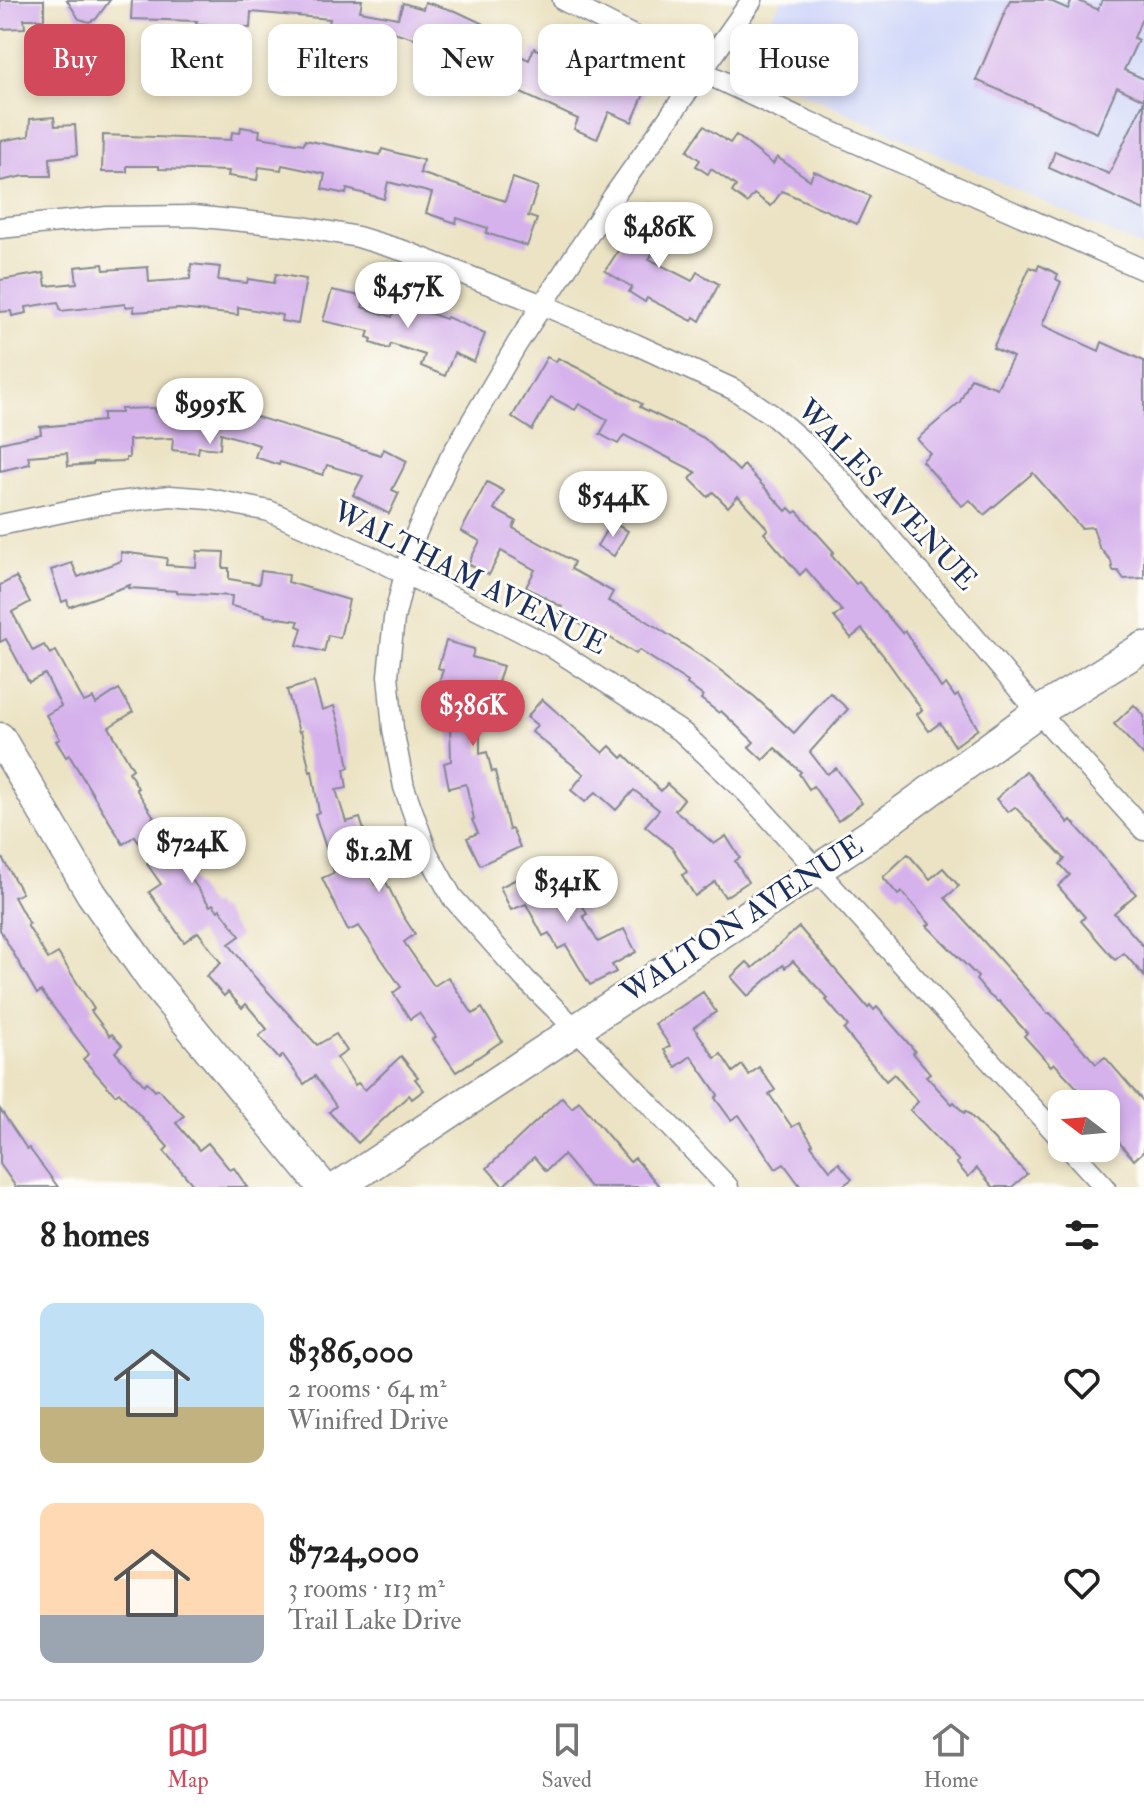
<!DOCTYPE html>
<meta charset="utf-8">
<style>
body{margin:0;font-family:"IM FELL Double Pica",serif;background:#f2f2f2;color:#222;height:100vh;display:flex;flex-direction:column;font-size:30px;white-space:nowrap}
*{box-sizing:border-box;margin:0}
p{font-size:26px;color:#767676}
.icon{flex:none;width:44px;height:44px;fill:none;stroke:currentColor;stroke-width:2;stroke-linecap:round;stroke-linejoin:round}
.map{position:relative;height:1187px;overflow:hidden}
.side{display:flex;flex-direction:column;background:#fff;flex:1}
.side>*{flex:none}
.guide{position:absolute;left:24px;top:24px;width:1096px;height:72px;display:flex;gap:16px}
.needle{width:52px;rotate:286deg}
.tools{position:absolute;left:1048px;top:1090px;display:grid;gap:16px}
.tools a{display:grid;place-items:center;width:72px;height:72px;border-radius:16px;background:#fff;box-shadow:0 4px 12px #0003;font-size:40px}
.price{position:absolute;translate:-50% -68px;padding:0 18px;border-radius:28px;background:#fff;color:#222;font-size:26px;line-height:52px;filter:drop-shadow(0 2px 4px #0008)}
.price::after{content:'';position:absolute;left:50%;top:48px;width:24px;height:18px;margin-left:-12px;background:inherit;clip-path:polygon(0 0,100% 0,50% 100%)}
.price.on{background:#d1495b;color:#fff}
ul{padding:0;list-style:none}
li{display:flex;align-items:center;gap:24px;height:200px;padding:0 40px}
li span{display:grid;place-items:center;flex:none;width:224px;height:160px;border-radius:16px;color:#555}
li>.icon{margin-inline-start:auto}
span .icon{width:96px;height:96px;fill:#fffc;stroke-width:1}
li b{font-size:34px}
h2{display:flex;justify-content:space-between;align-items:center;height:96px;padding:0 40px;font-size:34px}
.chip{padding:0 28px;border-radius:16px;background:#fff;box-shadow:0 4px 12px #0003;font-size:28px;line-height:72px}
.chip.on{background:#d1495b;color:#fff}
.tabs{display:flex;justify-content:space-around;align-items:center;height:112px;border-top:2px solid #e0e0e0;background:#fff;font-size:22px;color:#767676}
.tabs a{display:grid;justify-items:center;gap:4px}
.tabs .on{color:#d1495b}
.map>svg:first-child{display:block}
</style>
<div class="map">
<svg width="1144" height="1187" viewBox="0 0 1144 1187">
<rect width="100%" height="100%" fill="#fdfcf7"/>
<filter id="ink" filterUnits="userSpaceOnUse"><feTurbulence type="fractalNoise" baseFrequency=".0125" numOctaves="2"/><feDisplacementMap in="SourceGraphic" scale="16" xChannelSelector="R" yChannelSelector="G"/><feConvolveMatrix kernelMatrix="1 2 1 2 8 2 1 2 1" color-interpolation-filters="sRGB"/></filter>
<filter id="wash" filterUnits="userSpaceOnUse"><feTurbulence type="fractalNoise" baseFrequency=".006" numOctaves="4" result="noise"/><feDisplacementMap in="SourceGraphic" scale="32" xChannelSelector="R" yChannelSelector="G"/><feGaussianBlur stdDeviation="1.8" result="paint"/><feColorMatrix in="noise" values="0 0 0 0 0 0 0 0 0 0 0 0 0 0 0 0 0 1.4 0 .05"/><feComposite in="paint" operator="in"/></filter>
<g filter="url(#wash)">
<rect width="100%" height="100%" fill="#ece3c4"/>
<!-- built -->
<path fill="#d2d9f9" d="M782 0H1144V248L741 64Z"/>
<g id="blocks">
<!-- building -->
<g fill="#d6b2ec">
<path d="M0 0H44V19H24L25 28 0 29Z"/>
<path d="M67 0H110L96 19 89 22 79 19Z"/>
<path d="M132 0H362L360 11 398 18 403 3 423 9 425 2 458 12 494 29 488 41 529 60 534 48 594 76 599 66 647 87 632 122 609 112 597 139 574 129 578 119 460 65 463 58 418 44 420 40 381 28 377 47 358 44 356 56 331 52 335 28 328 27 330 19 251 12 250 28 196 24 197 21 131 19Z"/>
<path d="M1010 0H1048L1068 9 1072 0H1077L1098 10 1102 0H1144V13L1134 38 1138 40 1124 70 1144 79V100L1117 87 1097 133 976 80Z"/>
<path d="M1144 101V210L1049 168 1055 151 1109 174Z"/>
<path d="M54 117 55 126 75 125 77 155 50 158 51 176H24L0 181V141L29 136 30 119Z"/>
<path d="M704 126 730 143 736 135 773 164 777 157 810 180 814 171 870 196 857 224 782 191 771 206 754 194 747 203 732 192 736 186 711 169 708 174 696 166 700 160 687 151Z"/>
<path d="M241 127 260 130 259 137 304 144 305 140 380 155 382 149 423 160 420 173 505 201 513 178 538 187 528 216 537 219 527 246 486 233 488 228 457 218 456 223 426 213 432 193 388 182 384 199 347 189 346 194 322 189 325 174 282 165 281 170 259 167 257 180 228 176 229 171 159 169V166H127V172H102L103 135 231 140 232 132 240 133Z"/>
<path d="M649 203 674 219 649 259 692 281 697 272 719 284 700 321 694 317 692 321 647 298 645 302 629 292 632 287 605 271Z"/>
<path d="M103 264 104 270 148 267 149 282 190 279 191 264 220 267 218 280 247 283 248 279 274 283 276 274 306 279 298 324 281 321 282 315 238 307V315L179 309 134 312V306L125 307V304L61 311 58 302 26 307 27 313 12 316 11 311 0 312V280L44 273 46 286 77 283 75 267Z"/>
<path d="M1039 265 1058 274 1056 279 1061 282 1042 325 1099 351 1102 342 1144 361V578L1124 579 1118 571H1113L1111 561 1099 547 1093 527 1081 528 1033 473 984 515 970 500 962 506 922 461 930 453 917 439 960 402 971 378 997 388 1013 357 993 348 1030 267 1037 270Z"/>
<path d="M332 290 365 297 362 307 392 317 397 302 446 319 447 317 485 334 474 362 454 353 445 376 421 366 425 355 391 344 389 349 371 343 372 339 367 337 369 331 323 321Z"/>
<path d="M547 357 556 362 558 358 578 368 642 404 640 407 704 438 739 471 744 465 786 511 789 508 794 513 797 511 834 552 831 555 856 584 859 582 902 633 905 631 941 688 946 684 955 697 958 695 978 729 955 746 940 723 929 731 917 714 922 710 883 655 862 629 851 638 834 617 842 611 806 569 800 575 764 533 768 529 738 496 728 507 713 492 708 497 690 479 696 472 624 435 618 444 600 434 608 420 579 404 575 410 551 397 532 430 512 417Z"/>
<path d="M155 408V412L242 420 244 413 381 455 384 449 407 461 392 490 399 493 389 514 353 495 363 476 327 465 323 475 280 462 279 465 255 457 259 445 221 433 220 449 199 447 198 453 172 450 173 438 129 440V458H126V461L93 462V464L68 466 67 453 28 456 30 464 0 471V443L41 434 40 427 103 421V413H121V409Z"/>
<path d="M487 482 504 491 494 509 516 521 513 528 574 562 571 569 613 592 608 601 641 617 707 660 755 697 794 733 830 693 848 709 810 752 827 774 836 768 862 803 838 821 813 786 809 789 799 774 801 772 775 748 763 760 749 747 754 742 721 711 719 713 701 699 703 696 687 684 688 682 639 650 636 654 591 626 589 629 559 613 562 607 526 587 535 570 501 551 489 575 468 564 480 541 461 531Z"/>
<path d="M611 522 628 531 614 556 597 546Z"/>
<path d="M197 551 224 552 223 568H229V579L259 584 261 571 289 575 288 582 349 600 340 638 328 635 324 652 297 645 302 628 297 626 299 621 265 616V614L231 606 232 596 177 593V591L129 588 130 585 69 607 67 600 62 602 51 570 72 563 78 577 121 561V552L167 558 166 565 196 567Z"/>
<path d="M16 577 30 602 12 612 33 651 44 645 50 654 56 651 84 702 93 698 96 704 119 689 133 712 109 727 133 769 129 772 138 788 136 789 154 817 152 818 166 842 210 906 213 904 218 911 220 909 240 936 229 944 251 973 317 1045 336 1034 347 1051 337 1058 355 1085 358 1083 365 1090 401 1056 418 1077 415 1079 424 1090 412 1099 409 1095 358 1143 329 1112 336 1106 315 1076 304 1084 283 1055 279 1059 259 1036 267 1029 246 1004 242 1008 228 992 224 996 206 976 221 963 198 932 184 942 149 892 161 884 147 864 151 861 135 836 123 844 69 755 66 757 56 741 60 739 46 715 61 706 45 674 29 682 6 639 0 642V585Z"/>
<path d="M446 641 474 649 472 657 503 666 495 691 480 687V754L487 752 492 772 495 771 509 830 512 829 520 847 480 865 467 838 478 833 472 820 474 819 466 784 449 788 444 763 451 761 450 725 438 726V685L443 670 438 668Z"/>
<path d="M314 682 322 710 334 706 344 740 349 768 344 769 347 788 336 790 346 822 360 818 368 843 356 847 375 885 385 880 403 916 415 934 404 942 434 986 448 977 473 1014 482 1008 502 1041 456 1072 433 1039 436 1037 419 1013 410 1019 393 993 401 987 359 926 348 931 322 878 334 873 315 814 319 812 312 771 310 772 301 731 299 732 287 690Z"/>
<path d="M542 699 603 753 610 746 622 758 625 755 661 791 667 784 684 799 675 810 714 844 726 836 740 858 735 861 748 882 725 897 715 882 695 896 682 875 687 872 673 849 645 826 659 810 634 790 616 810 596 792 585 802 571 790 584 774 532 732 537 725 527 717Z"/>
<path d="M1134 705 1144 716V756L1114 724Z"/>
<path d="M1026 771 1068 823 1071 820 1136 894 1114 913 1144 947V976L1124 953 1115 960 1081 921 1085 917 1058 886 1070 875 1060 864 1065 859 1015 807 1008 812 996 799Z"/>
<path d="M0 854 22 893 14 897 29 924 27 925 48 959 58 953 94 1009 91 1011 110 1036 112 1034 122 1045 115 1052 144 1085 147 1082 155 1091 158 1089 184 1116 176 1123 199 1150 208 1143 230 1170 234 1168 247 1187H195L164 1151 168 1147 119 1092 115 1095 83 1059 89 1054 41 991 37 994 0 930Z"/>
<path d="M908 854 930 879 943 868 959 886 945 898 1048 1014 1050 1013 1096 1064 1105 1057 1144 1102V1151L1134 1160 1106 1127V1104H1092L1054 1063 1051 1066 1024 1036 1027 1033 999 1001 998 1002 989 995 976 980 978 977 927 926 930 924 902 892 898 895 883 877Z"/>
<path d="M546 865 562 896 575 891 587 914 583 916 598 942 624 929 636 952 612 965 616 972 590 985 566 945 558 949 549 933 543 936 526 904 511 910 500 887Z"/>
<path d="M799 927 868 1008 870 1005 874 1010 877 1007 915 1051 913 1053 930 1073 926 1076 952 1104 954 1102 964 1113 966 1111 1027 1174 1012 1187H993L977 1168 968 1177 956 1163 959 1161 910 1110 918 1102 894 1074 886 1081 844 1030 848 1026 826 1000 828 999 793 961 785 968 783 965 748 996 731 977 747 962 753 968Z"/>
<path d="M703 992 716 1012 694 1027 715 1058 721 1054 733 1072 742 1065 749 1075 759 1067 775 1090 769 1094 792 1127 799 1123 813 1144 811 1145 830 1170 839 1163 852 1179 841 1187H801L784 1164 776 1169 739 1115 731 1120 715 1098 718 1095 691 1056 676 1067 664 1050 670 1046 655 1024Z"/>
<path d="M562 1097 572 1108 579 1101 630 1162 635 1158 660 1187H590L563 1155 546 1171 534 1157 503 1186 487 1168Z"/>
<path d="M0 1109 27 1149 29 1148 58 1187H16L0 1164Z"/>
</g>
</g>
</g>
<g filter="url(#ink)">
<use href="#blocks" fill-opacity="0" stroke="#848991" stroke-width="2"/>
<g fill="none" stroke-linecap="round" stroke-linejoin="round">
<defs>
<g id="street">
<path d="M563 0 703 72 798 117 1144 270"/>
<path d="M0 228 107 217 193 216 303 227 358 237 404 251 543 305 635 344 735 390 772 415 808 446 846 486 1038 712 1144 830"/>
<path d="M0 525 101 504 170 496 210 499 269 511 372 557 550 646 683 733 747 793 1062 1140"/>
<path d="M1069 1148 1105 1187"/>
<path d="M728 1187 621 1074 525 979 452 897 427 852 404 787 393 729 388 675 394 619 413 540 450 458 517 344 613 197 752 0"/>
</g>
<g id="secondary">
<path d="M0 738 91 893 152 980 323 1187"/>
<path d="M338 1187 871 834 1038 712 1144 647"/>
</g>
</defs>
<!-- street casing -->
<use href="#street" stroke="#848991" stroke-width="23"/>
<!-- secondary casing -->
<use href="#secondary" stroke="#848991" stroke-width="33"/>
<!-- street -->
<use href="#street" stroke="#fff" stroke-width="20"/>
<!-- secondary -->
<use href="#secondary" stroke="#fff" stroke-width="30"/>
</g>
</g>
<g text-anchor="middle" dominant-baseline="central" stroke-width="6" stroke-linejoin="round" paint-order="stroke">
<!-- street labels -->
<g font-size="30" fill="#1b2f5e" stroke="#fdfcf7">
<text transform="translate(887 495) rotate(47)">WALES AVENUE</text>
<text transform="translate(470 578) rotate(27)">WALTHAM AVENUE</text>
<text transform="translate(742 919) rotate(-33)">WALTON AVENUE</text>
</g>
</g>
</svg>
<div class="tools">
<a><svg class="needle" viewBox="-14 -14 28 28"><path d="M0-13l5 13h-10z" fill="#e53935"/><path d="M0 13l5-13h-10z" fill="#767676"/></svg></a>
</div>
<b class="price" style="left:659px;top:270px">$486K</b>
<b class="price" style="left:408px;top:330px">$457K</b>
<b class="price" style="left:210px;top:446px">$995K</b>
<b class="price" style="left:613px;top:539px">$544K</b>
<b class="price on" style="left:473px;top:748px">$386K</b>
<b class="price" style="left:192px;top:885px">$724K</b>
<b class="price" style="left:379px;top:894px">$1.2M</b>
<b class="price" style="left:567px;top:924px">$341K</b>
<div class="guide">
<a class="chip on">Buy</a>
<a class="chip">Rent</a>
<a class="chip">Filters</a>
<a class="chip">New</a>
<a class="chip">Apartment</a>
<a class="chip">House</a>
</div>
</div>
<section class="side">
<h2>8 homes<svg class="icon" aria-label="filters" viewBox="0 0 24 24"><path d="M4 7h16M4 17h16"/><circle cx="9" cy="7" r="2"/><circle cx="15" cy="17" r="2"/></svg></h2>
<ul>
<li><span style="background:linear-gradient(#bfe0f5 65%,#c2b280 0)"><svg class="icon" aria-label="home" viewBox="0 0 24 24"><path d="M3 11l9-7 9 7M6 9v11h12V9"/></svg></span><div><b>$386,000</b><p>2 rooms · 64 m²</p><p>Winifred Drive</p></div><svg class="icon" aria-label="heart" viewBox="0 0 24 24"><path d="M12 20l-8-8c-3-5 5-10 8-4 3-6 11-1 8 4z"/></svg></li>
<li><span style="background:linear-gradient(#ffd9b3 70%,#9aa5b1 0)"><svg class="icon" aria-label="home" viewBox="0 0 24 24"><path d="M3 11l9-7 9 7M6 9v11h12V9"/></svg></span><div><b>$724,000</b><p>3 rooms · 113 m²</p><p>Trail Lake Drive</p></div><svg class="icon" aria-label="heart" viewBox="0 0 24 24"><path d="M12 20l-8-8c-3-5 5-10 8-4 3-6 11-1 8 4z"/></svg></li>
</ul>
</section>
<nav class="tabs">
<a class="on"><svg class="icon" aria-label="map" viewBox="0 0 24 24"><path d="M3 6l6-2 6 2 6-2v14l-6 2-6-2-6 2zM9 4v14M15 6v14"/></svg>Map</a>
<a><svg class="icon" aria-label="saved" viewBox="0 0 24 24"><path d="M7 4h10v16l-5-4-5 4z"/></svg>Saved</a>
<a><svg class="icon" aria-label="home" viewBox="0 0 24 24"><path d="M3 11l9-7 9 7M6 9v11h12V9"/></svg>Home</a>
</nav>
